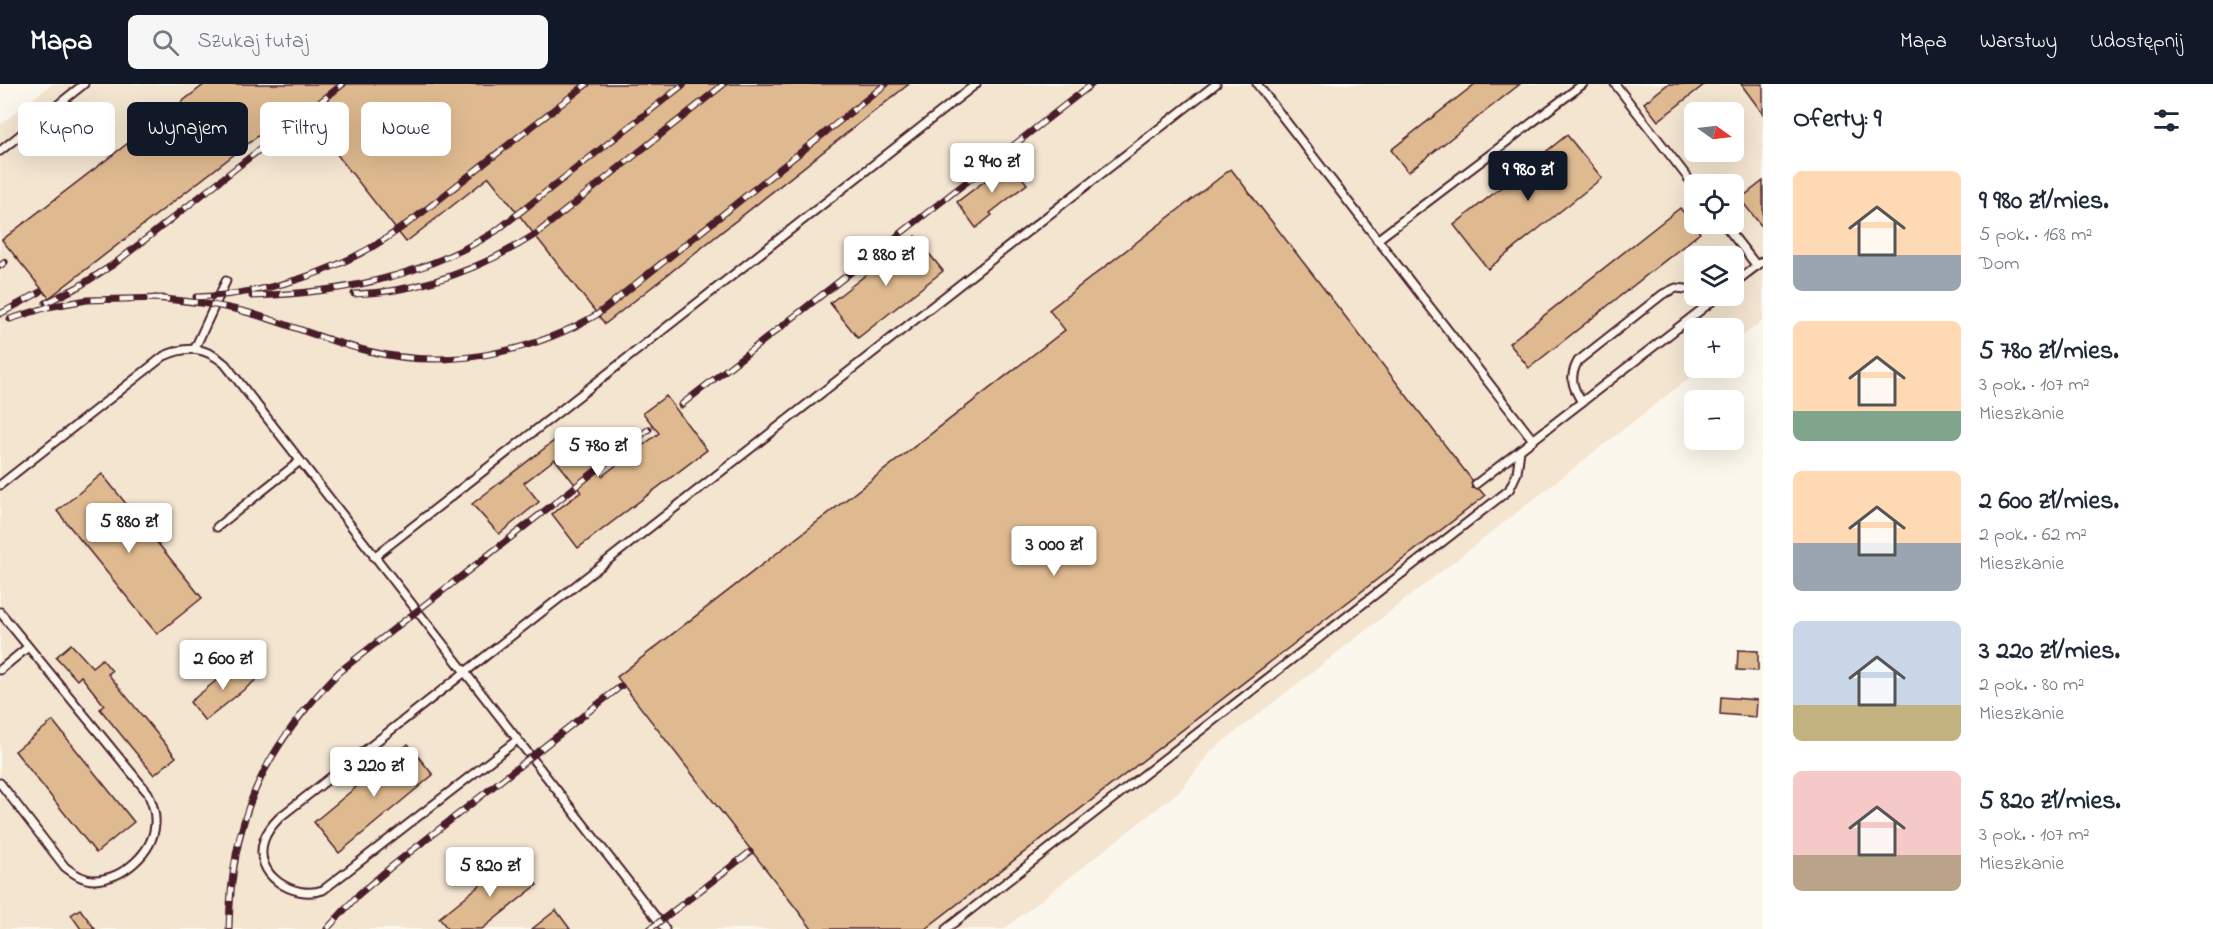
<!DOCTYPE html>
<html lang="pl">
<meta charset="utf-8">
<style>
body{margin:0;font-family:"Indie Flower",sans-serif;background:#f6f6f7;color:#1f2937;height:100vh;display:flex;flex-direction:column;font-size:22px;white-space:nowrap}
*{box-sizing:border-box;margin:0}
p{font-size:20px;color:#747a83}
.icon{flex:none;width:33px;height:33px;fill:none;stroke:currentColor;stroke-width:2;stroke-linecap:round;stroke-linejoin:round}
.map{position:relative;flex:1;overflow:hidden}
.drawer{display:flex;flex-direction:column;background:#fff;width:450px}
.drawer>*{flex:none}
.banner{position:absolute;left:18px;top:18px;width:570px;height:54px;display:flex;gap:12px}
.needle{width:39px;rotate:104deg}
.buttons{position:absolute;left:1684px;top:18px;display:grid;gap:12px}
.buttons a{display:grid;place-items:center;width:60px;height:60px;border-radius:9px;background:#fff;box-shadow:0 6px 24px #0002;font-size:30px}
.price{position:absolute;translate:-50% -51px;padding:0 14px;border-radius:6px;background:#fff;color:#222;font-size:20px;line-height:39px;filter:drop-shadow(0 2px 3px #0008)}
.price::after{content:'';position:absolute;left:50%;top:36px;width:18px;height:14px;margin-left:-9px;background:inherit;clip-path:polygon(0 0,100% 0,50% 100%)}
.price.current{background:#111827;color:#fff}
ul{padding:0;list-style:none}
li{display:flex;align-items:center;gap:18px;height:150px;padding:0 30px}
li span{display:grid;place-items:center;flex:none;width:168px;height:120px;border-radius:9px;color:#555}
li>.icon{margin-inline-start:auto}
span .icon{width:72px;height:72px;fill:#fffc;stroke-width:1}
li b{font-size:26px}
h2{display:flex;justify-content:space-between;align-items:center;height:72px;padding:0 30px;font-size:26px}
.pill{padding:0 21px;border-radius:9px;background:#fff;box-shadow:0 6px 24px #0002;font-size:21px;line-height:54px}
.pill.current{background:#111827;color:#fff}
header{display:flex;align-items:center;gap:36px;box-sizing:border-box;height:84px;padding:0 30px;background:#111827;color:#fff}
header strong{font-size:28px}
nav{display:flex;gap:33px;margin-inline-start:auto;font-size:21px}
.search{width:420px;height:54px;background:#f6f6f7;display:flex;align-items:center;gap:15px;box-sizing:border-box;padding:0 21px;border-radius:9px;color:#747a83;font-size:22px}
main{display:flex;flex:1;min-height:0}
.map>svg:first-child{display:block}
</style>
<header>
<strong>Mapa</strong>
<div class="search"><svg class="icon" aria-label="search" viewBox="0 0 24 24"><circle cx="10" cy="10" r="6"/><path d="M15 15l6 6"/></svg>Szukaj tutaj</div>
<nav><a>Mapa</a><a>Warstwy</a><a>Udostępnij</a></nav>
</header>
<main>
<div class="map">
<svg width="1763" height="845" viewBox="0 0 1763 845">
<rect width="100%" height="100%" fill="#fbf7ec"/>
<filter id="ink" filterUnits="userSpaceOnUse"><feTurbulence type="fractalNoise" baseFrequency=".0167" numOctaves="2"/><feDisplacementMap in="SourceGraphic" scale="12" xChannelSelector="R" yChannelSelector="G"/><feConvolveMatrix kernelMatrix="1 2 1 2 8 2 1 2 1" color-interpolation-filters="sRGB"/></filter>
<g filter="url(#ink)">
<!-- built -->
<path fill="#f3e5d0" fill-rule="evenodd" d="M52 0H1763V236L1734 259V244H1695V284H1702L1211 667 1181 706 1004 845H0V41ZM1695 28H1734V68H1695ZM1695 100H1734V140H1695ZM1695 172H1734V212H1695Z"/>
<!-- building -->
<g fill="#dfba90" stroke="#4a1f2b" stroke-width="1.5">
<path d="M205 0H909L605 240 489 93 406 158 298 21 49 214 2 156Z"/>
<path d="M1475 0H1520L1408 88 1391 66Z"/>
<path d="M1668 0H1705L1658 37 1644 19Z"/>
<path d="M1741 0H1763V30Z"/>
<path d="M1567 51 1602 94 1488 185 1454 141Z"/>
<path d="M1010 78 1027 100 990 129 992 131 976 144 957 118Z"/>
<path d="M1231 85 1472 396V404L1479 405 1485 412 925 845H812L617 593 1065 246 1049 226Z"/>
<path d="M1763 97V144L1740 115Z"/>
<path d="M1680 124 1700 149 1529 284 1509 259Z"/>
<path d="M915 152 943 187 858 254 830 219Z"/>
<path d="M666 312 707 366 578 464 552 430 581 408 555 375 524 399 539 418 499 450 472 420 567 347 602 392 659 349 643 329Z"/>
<path d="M102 390 202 514 157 550 57 427Z"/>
<path d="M71 560 92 583 102 575 112 587 108 590 176 673 154 691 100 625 104 621 81 592 77 596 56 573Z"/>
<path d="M1738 566 1758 567V587L1737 586Z"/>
<path d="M240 577 256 596 205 637 190 618Z"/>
<path d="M1721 613 1757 616 1756 633 1720 630Z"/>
<path d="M53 637 134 738 96 769 15 667Z"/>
<path d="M408 660 433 691 339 769 314 738Z"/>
<path d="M515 773 537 801 482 845H448L439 834Z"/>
<path d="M80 825 95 845H81L71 831Z"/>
<path d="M556 826 570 845H532Z"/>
</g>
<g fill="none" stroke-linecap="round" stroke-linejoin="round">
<defs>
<g id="service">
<path d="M1257 0 1533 356"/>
<path d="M1615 0 1695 103"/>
<path d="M0 67 84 0"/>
<path d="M1724 140 1757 182"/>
<path d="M1377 156 1583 0"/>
<path d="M1734 199 1763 177"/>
<path d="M195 264 226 197"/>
<path d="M1582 318C1572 303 1569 293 1578 277L1663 210 1676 204 1695 206"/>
<path d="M1476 400 1719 212"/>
<path d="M0 401 164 272C188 261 206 263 225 280L665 845"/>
<path d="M217 443 300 377"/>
<path d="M374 473 976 0"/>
<path d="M0 528 148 709C152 719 156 729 155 740 153 769 123 795 94 796 83 796 74 790 65 783L0 699"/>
<path d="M0 586 28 563"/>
<path d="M517 656 323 806C294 816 252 791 264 756 267 747 273 740 280 733L1216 0"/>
<path d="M946 845 1509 406 1517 389 1520 366"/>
</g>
</defs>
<!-- service casing -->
<use href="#service" stroke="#4a1f2b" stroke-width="11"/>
<!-- service -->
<use href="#service" stroke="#fbf7ec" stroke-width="7"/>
<defs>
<g id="rail">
<path d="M0 182 5 178"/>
<path d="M354 210C420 208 481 185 536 150L724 0"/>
<path d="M252 212C339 209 421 194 496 147L684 0"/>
<path d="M196 213C265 211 342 187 398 146 423 129 447 109 471 90 509 60 548 30 587 0"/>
<path d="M155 214C186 217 216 220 246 228 287 239 326 257 368 267 445 286 530 270 598 230L886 0"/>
<path d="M46 219 78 203 114 180 343 0"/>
<path d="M0 230 40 208"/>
<path d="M10 235 48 223 87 216 163 214"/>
<path d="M681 321 1092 0"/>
<path d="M229 845C231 734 262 667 339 588L649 345"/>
<path d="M327 845 359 810 391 783 621 602"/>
<path d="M650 845 750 768"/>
</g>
</defs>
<!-- rail casing -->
<use href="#rail" stroke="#4a1f2b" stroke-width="7"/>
<!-- rail -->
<use href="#rail" stroke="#fbf7ec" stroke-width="4.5" stroke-dasharray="14" stroke-linecap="butt"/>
</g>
</g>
</svg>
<div class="buttons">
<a><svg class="needle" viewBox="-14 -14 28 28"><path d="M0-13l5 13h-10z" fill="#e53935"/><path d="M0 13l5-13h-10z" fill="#747a83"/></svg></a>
<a><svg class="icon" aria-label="locate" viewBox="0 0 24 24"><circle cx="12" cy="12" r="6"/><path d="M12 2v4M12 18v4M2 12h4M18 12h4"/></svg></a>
<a><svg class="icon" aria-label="layers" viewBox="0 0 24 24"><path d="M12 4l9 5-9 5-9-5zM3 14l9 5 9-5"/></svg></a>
<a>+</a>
<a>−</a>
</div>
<b class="price" style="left:992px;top:110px">2 940 zł</b>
<b class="price current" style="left:1528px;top:118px">9 980 zł</b>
<b class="price" style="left:886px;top:203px">2 880 zł</b>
<b class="price" style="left:598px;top:394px">5 780 zł</b>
<b class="price" style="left:129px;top:470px">5 880 zł</b>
<b class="price" style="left:1054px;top:493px">3 000 zł</b>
<b class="price" style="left:223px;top:607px">2 600 zł</b>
<b class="price" style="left:374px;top:714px">3 220 zł</b>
<b class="price" style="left:490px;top:814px">5 820 zł</b>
<div class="banner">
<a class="pill">Kupno</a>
<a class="pill current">Wynajem</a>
<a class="pill">Filtry</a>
<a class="pill">Nowe</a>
</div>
</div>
<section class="drawer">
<h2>Oferty: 9<svg class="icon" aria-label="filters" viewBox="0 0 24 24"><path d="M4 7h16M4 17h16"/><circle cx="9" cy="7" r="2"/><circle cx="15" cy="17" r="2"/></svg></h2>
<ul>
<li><span style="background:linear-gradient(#ffd9b3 70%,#9aa5b1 0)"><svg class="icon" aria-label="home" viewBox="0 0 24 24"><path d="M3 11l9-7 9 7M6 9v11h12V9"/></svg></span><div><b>9 980 zł/mies.</b><p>5 pok. · 168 m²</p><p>Dom</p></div></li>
<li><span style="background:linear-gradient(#ffd9b3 75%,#7fa58c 0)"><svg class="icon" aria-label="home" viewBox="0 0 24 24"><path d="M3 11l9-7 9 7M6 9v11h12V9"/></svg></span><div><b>5 780 zł/mies.</b><p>3 pok. · 107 m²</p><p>Mieszkanie</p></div></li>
<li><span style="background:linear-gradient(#ffd9b3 60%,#9aa5b1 0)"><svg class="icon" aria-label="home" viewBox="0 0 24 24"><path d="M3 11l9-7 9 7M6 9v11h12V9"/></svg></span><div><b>2 600 zł/mies.</b><p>2 pok. · 62 m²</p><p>Mieszkanie</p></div></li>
<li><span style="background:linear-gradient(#c9d6e8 70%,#c2b280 0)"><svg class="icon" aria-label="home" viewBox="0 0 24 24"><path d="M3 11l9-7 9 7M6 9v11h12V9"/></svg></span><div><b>3 220 zł/mies.</b><p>2 pok. · 80 m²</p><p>Mieszkanie</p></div></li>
<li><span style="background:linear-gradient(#f6c9c9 70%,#b9a48a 0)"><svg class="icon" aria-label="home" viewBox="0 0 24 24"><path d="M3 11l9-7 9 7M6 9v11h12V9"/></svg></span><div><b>5 820 zł/mies.</b><p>3 pok. · 107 m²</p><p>Mieszkanie</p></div></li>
</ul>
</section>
</main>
